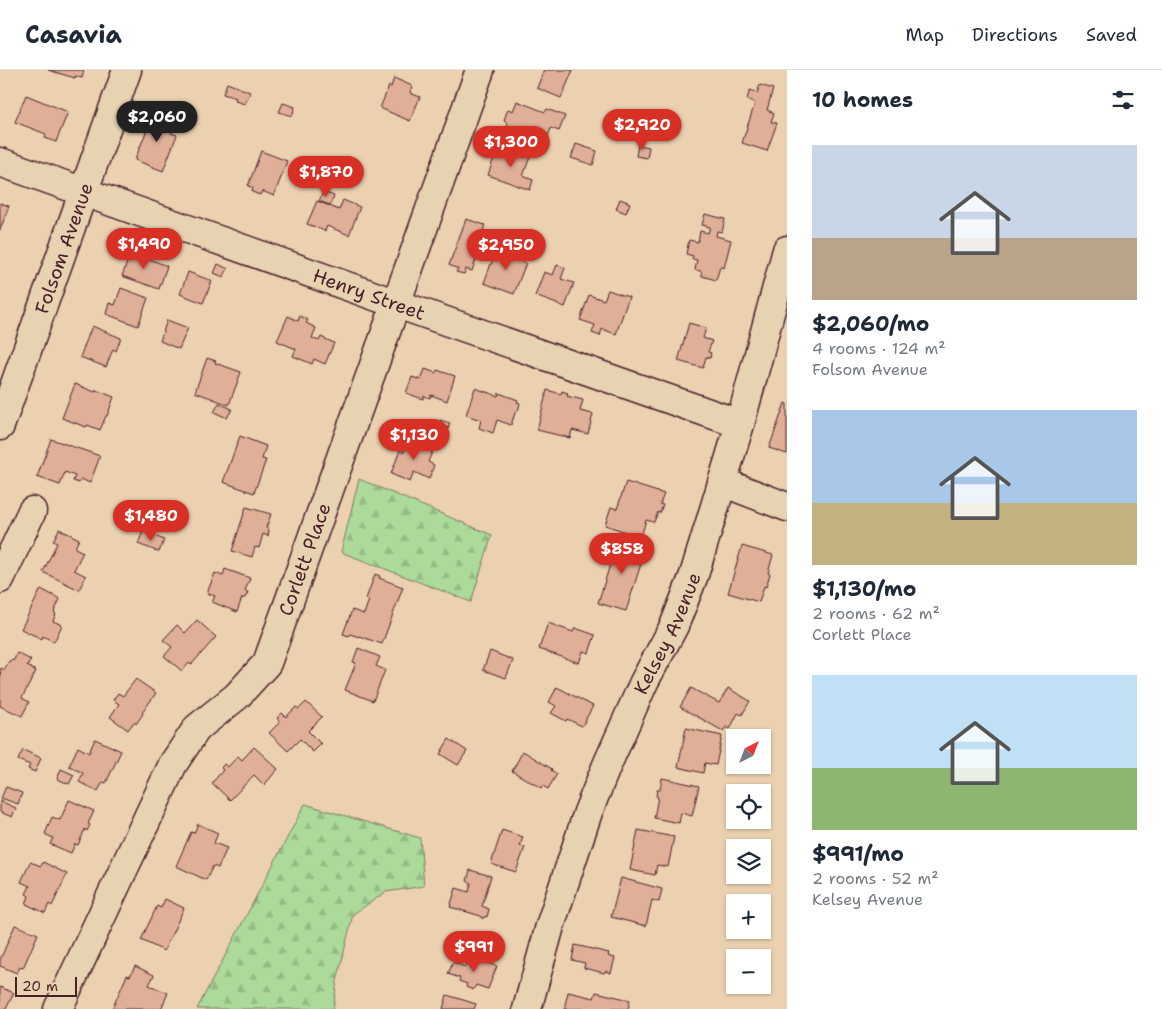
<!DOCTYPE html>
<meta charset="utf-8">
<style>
body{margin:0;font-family:"Shantell Sans",sans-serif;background:#f6f6f7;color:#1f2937;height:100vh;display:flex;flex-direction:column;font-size:19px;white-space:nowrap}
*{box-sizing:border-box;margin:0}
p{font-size:16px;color:#747a83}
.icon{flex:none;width:28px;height:28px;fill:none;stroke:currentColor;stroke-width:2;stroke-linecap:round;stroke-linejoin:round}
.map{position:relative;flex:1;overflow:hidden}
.sheet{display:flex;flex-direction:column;background:#fff;width:375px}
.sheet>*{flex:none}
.needle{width:32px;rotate:42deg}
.tools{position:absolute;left:726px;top:659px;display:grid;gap:10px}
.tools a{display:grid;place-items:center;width:45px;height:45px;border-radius:0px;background:#fff;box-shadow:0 1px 4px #0004;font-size:25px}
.scale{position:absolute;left:15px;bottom:12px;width:62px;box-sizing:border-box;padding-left:5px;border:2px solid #4a1f2b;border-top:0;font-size:14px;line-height:18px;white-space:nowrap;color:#4a1f2b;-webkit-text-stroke:4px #e7d3b1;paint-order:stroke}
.price{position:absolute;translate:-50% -42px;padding:0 11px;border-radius:18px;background:#d93025;color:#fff;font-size:16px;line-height:32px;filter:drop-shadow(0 1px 2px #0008)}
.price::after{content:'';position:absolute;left:50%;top:30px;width:15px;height:11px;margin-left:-8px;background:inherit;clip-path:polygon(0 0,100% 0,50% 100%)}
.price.on{background:#222;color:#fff}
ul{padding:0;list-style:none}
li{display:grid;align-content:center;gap:10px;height:265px;padding:0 25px}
li span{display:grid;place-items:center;height:155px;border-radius:0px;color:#555}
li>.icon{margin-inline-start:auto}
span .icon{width:90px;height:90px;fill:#fffc;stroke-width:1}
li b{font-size:21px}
h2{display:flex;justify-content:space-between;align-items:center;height:60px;padding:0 25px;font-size:21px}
header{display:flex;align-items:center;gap:30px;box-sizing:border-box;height:70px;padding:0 25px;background:#fff;border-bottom:1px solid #e0e1e3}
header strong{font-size:24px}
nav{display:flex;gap:28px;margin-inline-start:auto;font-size:18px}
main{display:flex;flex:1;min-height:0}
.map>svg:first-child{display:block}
</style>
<header>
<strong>Casavia</strong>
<nav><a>Map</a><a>Directions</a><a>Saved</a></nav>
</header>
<main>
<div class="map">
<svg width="787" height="939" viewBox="0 0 787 939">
<defs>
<pattern id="forest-firs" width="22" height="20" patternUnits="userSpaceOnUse" patternTransform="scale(1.25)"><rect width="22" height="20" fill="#abda99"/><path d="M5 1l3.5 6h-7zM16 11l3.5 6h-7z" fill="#95bb84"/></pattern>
</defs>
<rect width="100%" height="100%" fill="#ebd1b0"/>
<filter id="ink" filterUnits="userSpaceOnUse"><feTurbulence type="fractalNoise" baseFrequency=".02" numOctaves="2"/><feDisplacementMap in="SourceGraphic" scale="10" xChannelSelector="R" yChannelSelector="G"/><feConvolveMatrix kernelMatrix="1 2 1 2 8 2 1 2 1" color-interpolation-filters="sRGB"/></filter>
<g filter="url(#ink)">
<!-- forest -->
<g fill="url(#forest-firs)" stroke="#7a7c62">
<path d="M359 409 492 465 471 532 341 482Z"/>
<path d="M305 734 420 768 424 816 386 822 353 844 337 911 333 939H197Z"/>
</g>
<!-- building -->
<g fill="#e0af97" stroke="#4a1f2b">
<path d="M48 0H84L82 8 75 6V8Z"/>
<path d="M544 0H573L561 28 537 18Z"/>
<path d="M394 8 412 16 410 23 420 27 410 51 380 38 389 16 391 17Z"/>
<path d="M227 13 250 22 245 34 235 31 236 28 223 24Z"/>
<path d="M760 15 773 19 767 40 774 43 771 52 777 53 767 81 742 73 755 33 747 29 750 20 757 23Z"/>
<path d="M26 25 68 42 56 72 45 68 46 64 15 52Z"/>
<path d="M517 31 545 42 547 39 565 46 559 61 551 58 546 72 507 57 508 53 504 50 508 39 513 41Z"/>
<path d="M283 33 295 37 292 46 279 42Z"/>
<path d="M153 44 175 54 171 63 177 65 163 101 135 90Z"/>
<path d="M576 74 597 81 593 95 571 88Z"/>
<path d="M638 75 649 77 647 88 636 86Z"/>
<path d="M498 76 530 87 523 106 533 110 530 120 488 105Z"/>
<path d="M261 81 287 91 274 126 262 121 260 125 252 122 253 118 248 116Z"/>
<path d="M323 122 334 126 330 135 319 131Z"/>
<path d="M620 129 630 133 626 143 616 139Z"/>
<path d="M343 130 360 137 349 165 327 156 325 161 307 154 317 131 339 140Z"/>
<path d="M0 133 9 136 0 160Z"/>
<path d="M705 144 725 149 722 162 717 161 716 166 731 170 724 198 720 197 716 210 702 206 701 201 695 200 697 190 692 189 693 186 686 184 689 170 698 172 700 161 708 163 710 157 702 155Z"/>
<path d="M466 149 485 155 479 172 482 173 472 201 466 199 464 204 456 202 458 199 449 195Z"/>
<path d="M507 177 523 183 520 191 526 193 514 224 484 213 495 183 503 186Z"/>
<path d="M138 181 145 184 144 187 167 196 159 219 122 206 131 182 137 184Z"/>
<path d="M218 194 228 199 223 207 214 203Z"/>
<path d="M557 195 565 198 561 209 574 213 565 237 535 226 544 202 553 205Z"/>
<path d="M188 202 212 211 203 233 180 224Z"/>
<path d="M121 218 148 228 138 256 106 244 109 233 115 235Z"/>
<path d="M608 220 629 227 616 264 602 259 600 266 592 263 595 255 580 250 589 225 604 230Z"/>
<path d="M288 246 298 251 300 246 308 250 306 253 316 258 312 268 319 271 321 267 334 273 325 294 314 289 312 294 293 286 296 279 277 271Z"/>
<path d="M167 250 188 258 179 279 160 271Z"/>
<path d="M689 253 706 258 703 268 712 271 708 282 711 283 710 288 706 287 703 298 678 291Z"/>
<path d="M92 256 121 268 116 281 113 279 106 297 80 287Z"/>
<path d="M207 288 216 291 215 293 241 302 229 335 195 322Z"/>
<path d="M425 299 436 303 437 300 455 306 447 331 431 325 430 328 424 326 423 329 406 323 412 307 421 310Z"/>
<path d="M75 314 95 322 96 320 114 327 107 346H106L100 360 87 355 86 357 62 348Z"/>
<path d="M475 318 498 326 499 323 518 330 517 332 520 333 518 341 516 340 511 355 497 350 493 363 479 358 481 350 466 345Z"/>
<path d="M547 320 561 324 562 321 568 323 567 326 583 330 580 341 593 344 588 364 572 360 570 368 537 360Z"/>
<path d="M219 333 232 339 227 348 214 342Z"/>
<path d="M785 333 787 334V384L769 378Z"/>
<path d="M440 350 450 353 444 372 434 368Z"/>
<path d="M240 366 266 376 262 389 266 390 254 423 223 412Z"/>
<path d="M51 369 100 386 90 413 81 409 79 413 73 411 75 406 65 402 60 415 37 407Z"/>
<path d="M410 369 434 377 428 392 434 395 429 409 414 402 410 412 391 404 400 380 404 382Z"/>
<path d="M626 412 664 424 660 434 663 435 660 443 658 442 654 452 646 450 641 467 605 455 611 437 617 439Z"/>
<path d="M246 437 271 444 266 458 269 460 268 466 263 464 259 478 255 477 252 487 232 481Z"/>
<path d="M59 459 79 469 75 478 83 482 74 500 86 506 79 520 43 502 57 473 53 471Z"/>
<path d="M143 461 164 470 159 482 138 474Z"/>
<path d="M618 469 646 478 626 541 598 533Z"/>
<path d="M742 476 773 485 768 503 770 504 766 517 764 516 759 532 728 523Z"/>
<path d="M225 499 250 508 245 521 248 522 245 528H242L237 542 212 532 215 526 207 523 215 503 223 506Z"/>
<path d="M375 504 380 506 379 508 403 517 382 574 359 566V567L350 564 349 566 343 564 352 540 364 544 369 530 366 529Z"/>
<path d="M41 519 60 529 54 542 56 544 53 551 62 555 54 572 43 566 42 569 21 559Z"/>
<path d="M197 550 216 567 191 595 189 593 182 601 164 586 172 577 163 570 177 555 185 563Z"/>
<path d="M548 553 573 562 575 558 595 565 589 583 583 581 579 593 539 579Z"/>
<path d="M358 578 380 587 376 596 385 600 373 631 345 620 356 593 353 592Z"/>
<path d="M490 581 513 590 506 608 483 600Z"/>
<path d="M17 583 31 590 27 596 36 601 22 628 29 632 22 646 0 636V609L1 607 0 600 1 598 4 600 9 591 14 590Z"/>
<path d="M136 609 156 623 142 643 143 644 136 654 134 652 128 660 110 647 119 634 113 630 118 623 123 626Z"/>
<path d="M557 617 593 636 582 656 567 649 566 651 551 643 556 636 549 632Z"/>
<path d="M691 618 719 633 728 618 750 631 742 645 738 643 730 659 726 657 723 661 680 637Z"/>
<path d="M306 632 322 647 308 661 321 674 313 682 300 669 288 681 269 663 280 652 277 648 282 643 286 647 296 637 299 639Z"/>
<path d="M686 658 722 666 716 695 705 693 703 703 678 697Z"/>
<path d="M95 669 121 681 106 713 103 712 98 721 79 712 83 703 69 696 78 677 89 683Z"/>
<path d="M449 669 467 681 458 695 440 684Z"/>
<path d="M254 677 278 699 264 715 254 705 230 730 212 713 223 700 221 698 224 694 228 697 238 686 242 690Z"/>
<path d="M23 680 41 688 35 702 28 699 30 695 18 690Z"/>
<path d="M523 681 552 699 551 700 557 704 548 719 543 716 541 718 512 701Z"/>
<path d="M61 699 74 705 69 714 57 709Z"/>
<path d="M662 708 699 716 692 746 681 743 679 753 654 748 658 727 656 726 657 720H660Z"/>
<path d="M6 717 22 723 18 734 1 728Z"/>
<path d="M69 730 94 741 88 754 90 755 87 761 85 759 78 775 75 774 71 783 50 774 53 768 45 764 52 747 60 750Z"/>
<path d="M0 731 16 738 12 747 0 742Z"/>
<path d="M198 754 218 763 214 773 227 778 218 798 213 796 206 810 176 796 191 762 194 763Z"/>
<path d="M502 760 523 767 520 776 525 777 516 802 491 794Z"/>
<path d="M638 760 674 767 668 797 657 795 655 805 630 800Z"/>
<path d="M30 792 41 796 43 792 67 804 52 836 49 834 45 843 26 834 29 826 26 824 30 816 21 812Z"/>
<path d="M470 800 491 806 482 836 489 839 487 847 485 846 484 848H481V846L450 837 456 818 469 822 471 813 467 811Z"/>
<path d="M621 808 662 819 659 832 652 830 646 856 611 847Z"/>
<path d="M165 829 184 838 164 881 141 870 157 836 161 838Z"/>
<path d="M15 855 38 864 23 898 20 897 17 903 0 896V890Z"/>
<path d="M575 875 609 883 608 886 615 888 611 903 605 901 604 903 584 898 585 893 572 890Z"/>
<path d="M468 887 497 896 488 919 476 915 473 920 466 917 467 914 459 911 460 908 448 904 453 892 465 897Z"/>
<path d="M135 896 154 905 149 915 168 923 161 939H112L127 905 130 906Z"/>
<path d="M0 917 14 923 6 939H0Z"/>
<path d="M568 922 594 928 596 922 630 930 628 939H564Z"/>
<path d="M447 925 476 934 474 939H443Z"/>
</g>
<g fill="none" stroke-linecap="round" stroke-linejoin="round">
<defs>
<g id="minor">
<path id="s1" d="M0 92 397 234 740 354"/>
<path id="s2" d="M0 356 127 0"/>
<path d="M722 412 787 437"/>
<path d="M0 509 32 441"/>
<path id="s3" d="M58 939 173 694 197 658 237 626 267 593 480 0"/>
<path id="s4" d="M527 939 550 856 588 742 607 695 644 612 674 556 694 505 740 354 787 180"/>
</g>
</defs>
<!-- minor casing -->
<use href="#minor" stroke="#4a1f2b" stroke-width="31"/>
<!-- minor -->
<use href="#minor" stroke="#e7d3b1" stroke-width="28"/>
</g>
</g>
<g text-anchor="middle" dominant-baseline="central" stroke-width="4" stroke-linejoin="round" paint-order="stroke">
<!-- street labels -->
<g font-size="19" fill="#4a1f2b" stroke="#e7d3b1">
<text stroke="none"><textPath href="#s2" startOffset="189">Folsom Avenue</textPath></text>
<text stroke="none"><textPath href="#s1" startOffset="392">Henry Street</textPath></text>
<text stroke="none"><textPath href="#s3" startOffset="520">Corlett Place</textPath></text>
<text stroke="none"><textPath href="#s4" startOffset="402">Kelsey Avenue</textPath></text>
</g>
</g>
</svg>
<div class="tools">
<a><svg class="needle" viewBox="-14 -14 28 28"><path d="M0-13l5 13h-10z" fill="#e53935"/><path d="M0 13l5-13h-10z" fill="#747a83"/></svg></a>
<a><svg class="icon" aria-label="locate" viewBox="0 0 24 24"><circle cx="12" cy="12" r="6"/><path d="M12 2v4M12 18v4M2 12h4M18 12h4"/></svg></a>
<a><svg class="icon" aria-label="layers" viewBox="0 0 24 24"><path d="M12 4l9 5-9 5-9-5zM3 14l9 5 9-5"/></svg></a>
<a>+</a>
<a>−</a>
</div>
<div class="scale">20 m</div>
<b class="price on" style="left:157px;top:73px">$2,060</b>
<b class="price" style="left:642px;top:81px">$2,920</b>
<b class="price" style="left:511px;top:98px">$1,300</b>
<b class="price" style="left:326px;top:128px">$1,870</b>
<b class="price" style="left:144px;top:200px">$1,490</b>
<b class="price" style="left:506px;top:201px">$2,950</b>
<b class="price" style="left:414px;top:391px">$1,130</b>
<b class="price" style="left:151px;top:472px">$1,480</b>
<b class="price" style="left:622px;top:505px">$858</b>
<b class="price" style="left:474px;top:903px">$991</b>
</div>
<section class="sheet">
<h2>10 homes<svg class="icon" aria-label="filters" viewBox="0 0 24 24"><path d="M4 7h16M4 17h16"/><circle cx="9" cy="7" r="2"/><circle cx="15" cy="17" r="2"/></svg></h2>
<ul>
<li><span style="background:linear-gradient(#c9d6e8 60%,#b9a48a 0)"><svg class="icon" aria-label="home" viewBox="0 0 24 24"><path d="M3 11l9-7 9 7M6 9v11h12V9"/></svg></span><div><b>$2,060/mo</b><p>4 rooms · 124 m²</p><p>Folsom Avenue</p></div></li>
<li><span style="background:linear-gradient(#a9c7e8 60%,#c2b280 0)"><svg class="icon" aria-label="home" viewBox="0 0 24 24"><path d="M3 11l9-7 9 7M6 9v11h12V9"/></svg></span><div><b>$1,130/mo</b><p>2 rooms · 62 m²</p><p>Corlett Place</p></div></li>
<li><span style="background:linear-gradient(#bfe0f5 60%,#8fb573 0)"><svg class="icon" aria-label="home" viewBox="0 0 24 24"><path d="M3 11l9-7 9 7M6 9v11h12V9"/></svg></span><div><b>$991/mo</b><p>2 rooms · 52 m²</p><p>Kelsey Avenue</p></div></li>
</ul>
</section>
</main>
